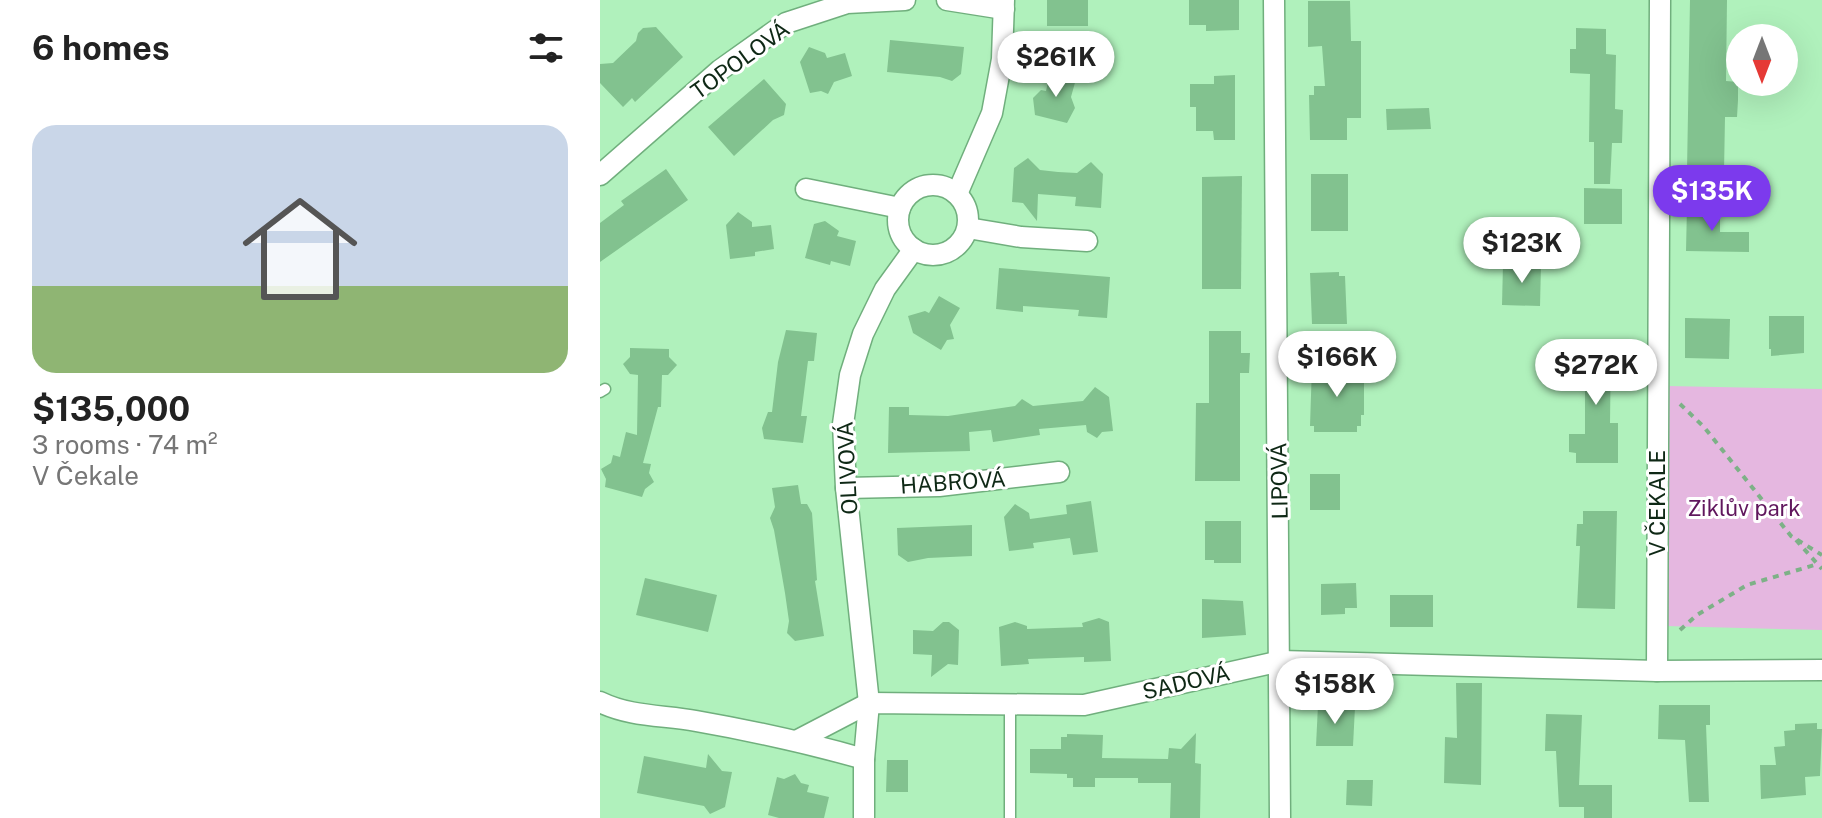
<!DOCTYPE html>
<meta charset="utf-8">
<style>
body{margin:0;font-family:"Public Sans",sans-serif;background:#f2f2f2;color:#222;height:100vh;display:flex;flex-direction:column;font-size:30px;white-space:nowrap}
*{box-sizing:border-box;margin:0}
p{font-size:26px;color:#767676}
.icon{flex:none;width:44px;height:44px;fill:none;stroke:currentColor;stroke-width:2;stroke-linecap:round;stroke-linejoin:round}
.map{position:relative;flex:1;overflow:hidden}
.panel{display:flex;flex-direction:column;background:#fff;width:600px}
.panel>*{flex:none}
.needle{width:52px;rotate:180deg}
.tools{position:absolute;left:1126px;top:24px;display:grid;gap:16px}
.tools a{display:grid;place-items:center;width:72px;height:72px;border-radius:50%;background:#fff;box-shadow:0 8px 32px #0002;font-size:40px}
.price{position:absolute;translate:-50% -68px;padding:0 18px;border-radius:28px;background:#fff;color:#222;font-size:26px;line-height:52px;filter:drop-shadow(0 2px 4px #0008)}
.price::after{content:'';position:absolute;left:50%;top:48px;width:24px;height:18px;margin-left:-12px;background:inherit;clip-path:polygon(0 0,100% 0,50% 100%)}
.price.current{background:#7c3aed;color:#fff}
ul{padding:0;list-style:none}
li{display:grid;align-content:center;gap:16px;height:424px;padding:0 32px}
li span{display:grid;place-items:center;height:248px;border-radius:24px;color:#555}
li>.icon{margin-inline-start:auto}
span .icon{width:144px;height:144px;fill:#fffc;stroke-width:1}
li b{font-size:34px}
h2{display:flex;justify-content:space-between;align-items:center;height:96px;padding:0 32px;font-size:34px}
main{display:flex;flex:1;min-height:0}
.map>svg:first-child{display:block}
</style>
<main>
<section class="panel">
<h2>6 homes<svg class="icon" aria-label="filters" viewBox="0 0 24 24"><path d="M4 7h16M4 17h16"/><circle cx="9" cy="7" r="2"/><circle cx="15" cy="17" r="2"/></svg></h2>
<ul>
<li><span style="background:linear-gradient(#c9d6e8 65%,#8fb573 0)"><svg class="icon" aria-label="home" viewBox="0 0 24 24"><path d="M3 11l9-7 9 7M6 9v11h12V9"/></svg></span><div><b>$135,000</b><p>3 rooms · 74 m²</p><p>V Čekale</p></div></li>
</ul>
</section>
<div class="map">
<svg width="1222" height="818" viewBox="0 0 1222 818">
<rect width="100%" height="100%" fill="#b0f1bc"/>
<!-- green -->
<path fill="#e5b7e0" d="M1067 386 1222 389V630L1065 626Z"/>
<!-- building -->
<g fill="#82c28f">
<rect x="447" y="0" width="41" height="26"/>
<path d="M589 0H639V30L606 31V25H589Z"/>
<path d="M1090 0H1127L1126 81 1138 82V100L1137 117H1125L1124 172 1087 170Z"/>
<path d="M708 1H750L751 41H761V118H747V140H710L709 95H714V86H725L722 46 708 47Z"/>
<path d="M56 27 83 57 35 102 32 98 23 107 0 83V64L13 63 36 41 38 33 43 28Z"/>
<path d="M976 28 1006 29V54L1016 55 1015 109 1023 110 1022 143H1012L1010 184H994V142H989L990 74 970 73V49H976Z"/>
<path d="M290 40 364 47 361 74 352 81 340 77 287 72Z"/>
<path d="M209 47 225 53 227 58 245 53 252 76 234 82 228 94 221 91 210 93 200 62Z"/>
<path d="M450 73 476 79 471 97 475 108 467 123 435 115 433 98 441 90 446 91Z"/>
<path d="M635 75V140H614L613 131H596V107H590V84H614V76Z"/>
<path d="M164 79 186 104 184 115 173 120 134 156 108 127Z"/>
<path d="M829 108 831 129 787 130 786 109Z"/>
<path d="M428 158 440 170 458 172 477 173 491 162 503 174 501 208 475 206 476 197 438 194 437 221 423 203 412 202 414 168Z"/>
<path d="M66 169 88 200 0 262V223L24 205 21 201Z"/>
<rect x="711" y="174" width="37" height="57"/>
<path d="M642 176 641 289H602V177Z"/>
<path d="M984 188 1022 189V224H984Z"/>
<path d="M1087 206H1114V217H1120V232H1149V252L1086 251Z"/>
<path d="M138 212 152 222V227L171 225 174 249 155 252V256L130 259 126 225Z"/>
<path d="M225 221 239 231 237 236 256 241 250 266 231 261 230 265 205 258 214 224Z"/>
<path d="M903 264 941 265 940 306 902 305Z"/>
<path d="M399 268 510 277 507 318 478 316 479 310 423 306V312L396 309Z"/>
<path d="M739 272V276H745L747 324H712L710 273Z"/>
<path d="M339 296 360 308 350 325 354 339 347 340 341 350 313 333 308 316 325 311 329 313Z"/>
<path d="M1169 316H1204V353L1171 356V349H1169Z"/>
<path d="M1085 318 1130 319 1129 359 1085 358Z"/>
<path d="M186 330 217 333 214 361H208L201 416H207L203 443 164 439 162 428 168 412H172L178 362Z"/>
<path d="M609 331H641V353H650L649 373H640V481H595L596 403H609Z"/>
<path d="M983 341 1011 342 1010 423H1018V463H976V453L969 452V434H985V387H973V363H983Z"/>
<path d="M30 348 69 349V357L77 365 68 375H62L61 407H58L43 463 51 464 49 473 54 482 45 489 42 497 5 487 6 479 1 469 11 463 13 455 20 457 26 432 37 435 38 375 30 374 23 364 30 357Z"/>
<path d="M712 365H758L761 382H764V415H761V426H757V432H714V426H710Z"/>
<path d="M495 387 509 397 513 431 502 432 497 438 487 432 486 425 439 429 440 435 393 442 391 430 369 432 370 451 288 453 289 407H309V415L348 416 415 406 422 399 433 406 483 401Z"/>
<rect x="710" y="474" width="30" height="36"/>
<path d="M198 485 201 504H207L212 513 217 580 215 581 224 636 195 641 187 633 189 621 185 593 174 530 170 518 175 507 172 488Z"/>
<path d="M491 501 498 552 473 555 470 538 433 543 434 548 409 551 404 517 415 504 429 513 430 519 467 514 466 505Z"/>
<path d="M983 511H1017L1015 609 977 608 980 546H976L977 524H983Z"/>
<path d="M605 521H641V563H614V560H605Z"/>
<path d="M372 525V556L328 558 308 562 298 555 297 528Z"/>
<path d="M45 578 117 595 108 632 36 615Z"/>
<path d="M756 583 757 608H745V614L721 615V584Z"/>
<rect x="790" y="595" width="43" height="32"/>
<path d="M602 599 643 601 646 635 602 638Z"/>
<path d="M499 618 509 622 511 661 484 662V657L428 659 429 664 401 666 399 627 415 622 427 626V629L483 627 482 623Z"/>
<path d="M343 622H349L359 630 358 665 348 664 331 677 332 655 313 654V630L333 631Z"/>
<path d="M856 683H882L881 785 844 783 845 737 857 738Z"/>
<path d="M718 705 755 707 753 746H716Z"/>
<path d="M1059 705H1110V725H1106L1109 802H1089L1085 740 1058 739Z"/>
<path d="M946 714 982 715 979 785H1012V818H984V807H959L956 751H945Z"/>
<path d="M1217 723V729H1222L1220 776 1205 777 1206 795 1161 799 1160 765H1176L1174 747 1185 746 1184 731 1195 730V724Z"/>
<path d="M596 733 595 763 601 764 600 818H570L571 783H538V778H495V787H473V778H467V774L430 773V749H461V737H467V734L503 735 502 758 568 759 569 748 581 749Z"/>
<path d="M108 754 122 771 132 772 125 807 110 814 104 806 37 793 44 756 106 768Z"/>
<path d="M287 760H308V792H286Z"/>
<path d="M195 774 201 783 209 785 207 792 229 797 224 818H179L168 815 177 777 184 779Z"/>
<path d="M747 780H773L772 806 746 805Z"/>
</g>
<g fill="none" stroke-linecap="round" stroke-linejoin="round">
<defs>
<g id="lane">
<path d="M0 392 5 389"/>
<path d="M410 705V818"/>
</g>
<g id="street">
<path d="M347 0 404 9"/>
<path d="M674 0 680 818"/>
<path d="M0 175 120 70 186 23 247 3 305 0"/>
<circle cx="333" cy="220" r="35"/>
<path d="M206 189 300 208"/>
<path d="M357 194 392 113 402 59 404 0"/>
<path d="M368 228 421 237 487 241"/>
<path d="M246 488 339 486 459 472"/>
<path d="M1057 671 1060 0"/>
<path d="M0 702C31 717 63 715 96 721 153 731 208 743 264 759"/>
<path d="M198 740 269 703 484 705 681 661 1057 671 1222 670"/>
<path d="M264 818V759L269 703 246 488 243 424 250 375 263 334 285 289 314 249"/>
</g>
</defs>
<!-- lane casing -->
<use href="#lane" stroke="#70af7d" stroke-width="13"/>
<!-- street casing -->
<use href="#street" stroke="#70af7d" stroke-width="23"/>
<!-- path -->
<g stroke="#7db187" stroke-width="4" stroke-dasharray="6 6" stroke-linecap="butt">
<path d="M1080 404 1104 427 1191 536 1222 555"/>
<path d="M1196 540 1222 569"/>
<path d="M1080 630 1097 615 1147 585 1218 564"/>
</g>
<!-- lane -->
<use href="#lane" stroke="#fff" stroke-width="10"/>
<!-- street -->
<use href="#street" stroke="#fff" stroke-width="20"/>
</g>
<g text-anchor="middle" dominant-baseline="central" stroke-width="6" stroke-linejoin="round" paint-order="stroke">
<!-- street labels -->
<g font-size="22" fill="#0e2815" stroke="#fff">
<text transform="translate(140 60) rotate(-36)">TOPOLOVÁ</text>
<text transform="translate(247 468) rotate(-93)">OLIVOVÁ</text>
<text transform="translate(679 481) rotate(-91)">LIPOVÁ</text>
<text transform="translate(353 482) rotate(-4)">HABROVÁ</text>
<text transform="translate(1057 503) rotate(-90)">V ČEKALE</text>
<text transform="translate(586 682) rotate(-13)">SADOVÁ</text>
</g>
<!-- park labels -->
<g font-size="22" fill="#60165d" stroke="#fff">
<text x="1144" y="508">Ziklův park</text>
</g>
</g>
</svg>
<div class="tools">
<a><svg class="needle" viewBox="-14 -14 28 28"><path d="M0-13l5 13h-10z" fill="#e53935"/><path d="M0 13l5-13h-10z" fill="#767676"/></svg></a>
</div>
<b class="price" style="left:456px;top:99px">$261K</b>
<b class="price current" style="left:1112px;top:233px">$135K</b>
<b class="price" style="left:922px;top:285px">$123K</b>
<b class="price" style="left:737px;top:399px">$166K</b>
<b class="price" style="left:996px;top:407px">$272K</b>
<b class="price" style="left:735px;top:726px">$158K</b>
</div>
</main>
